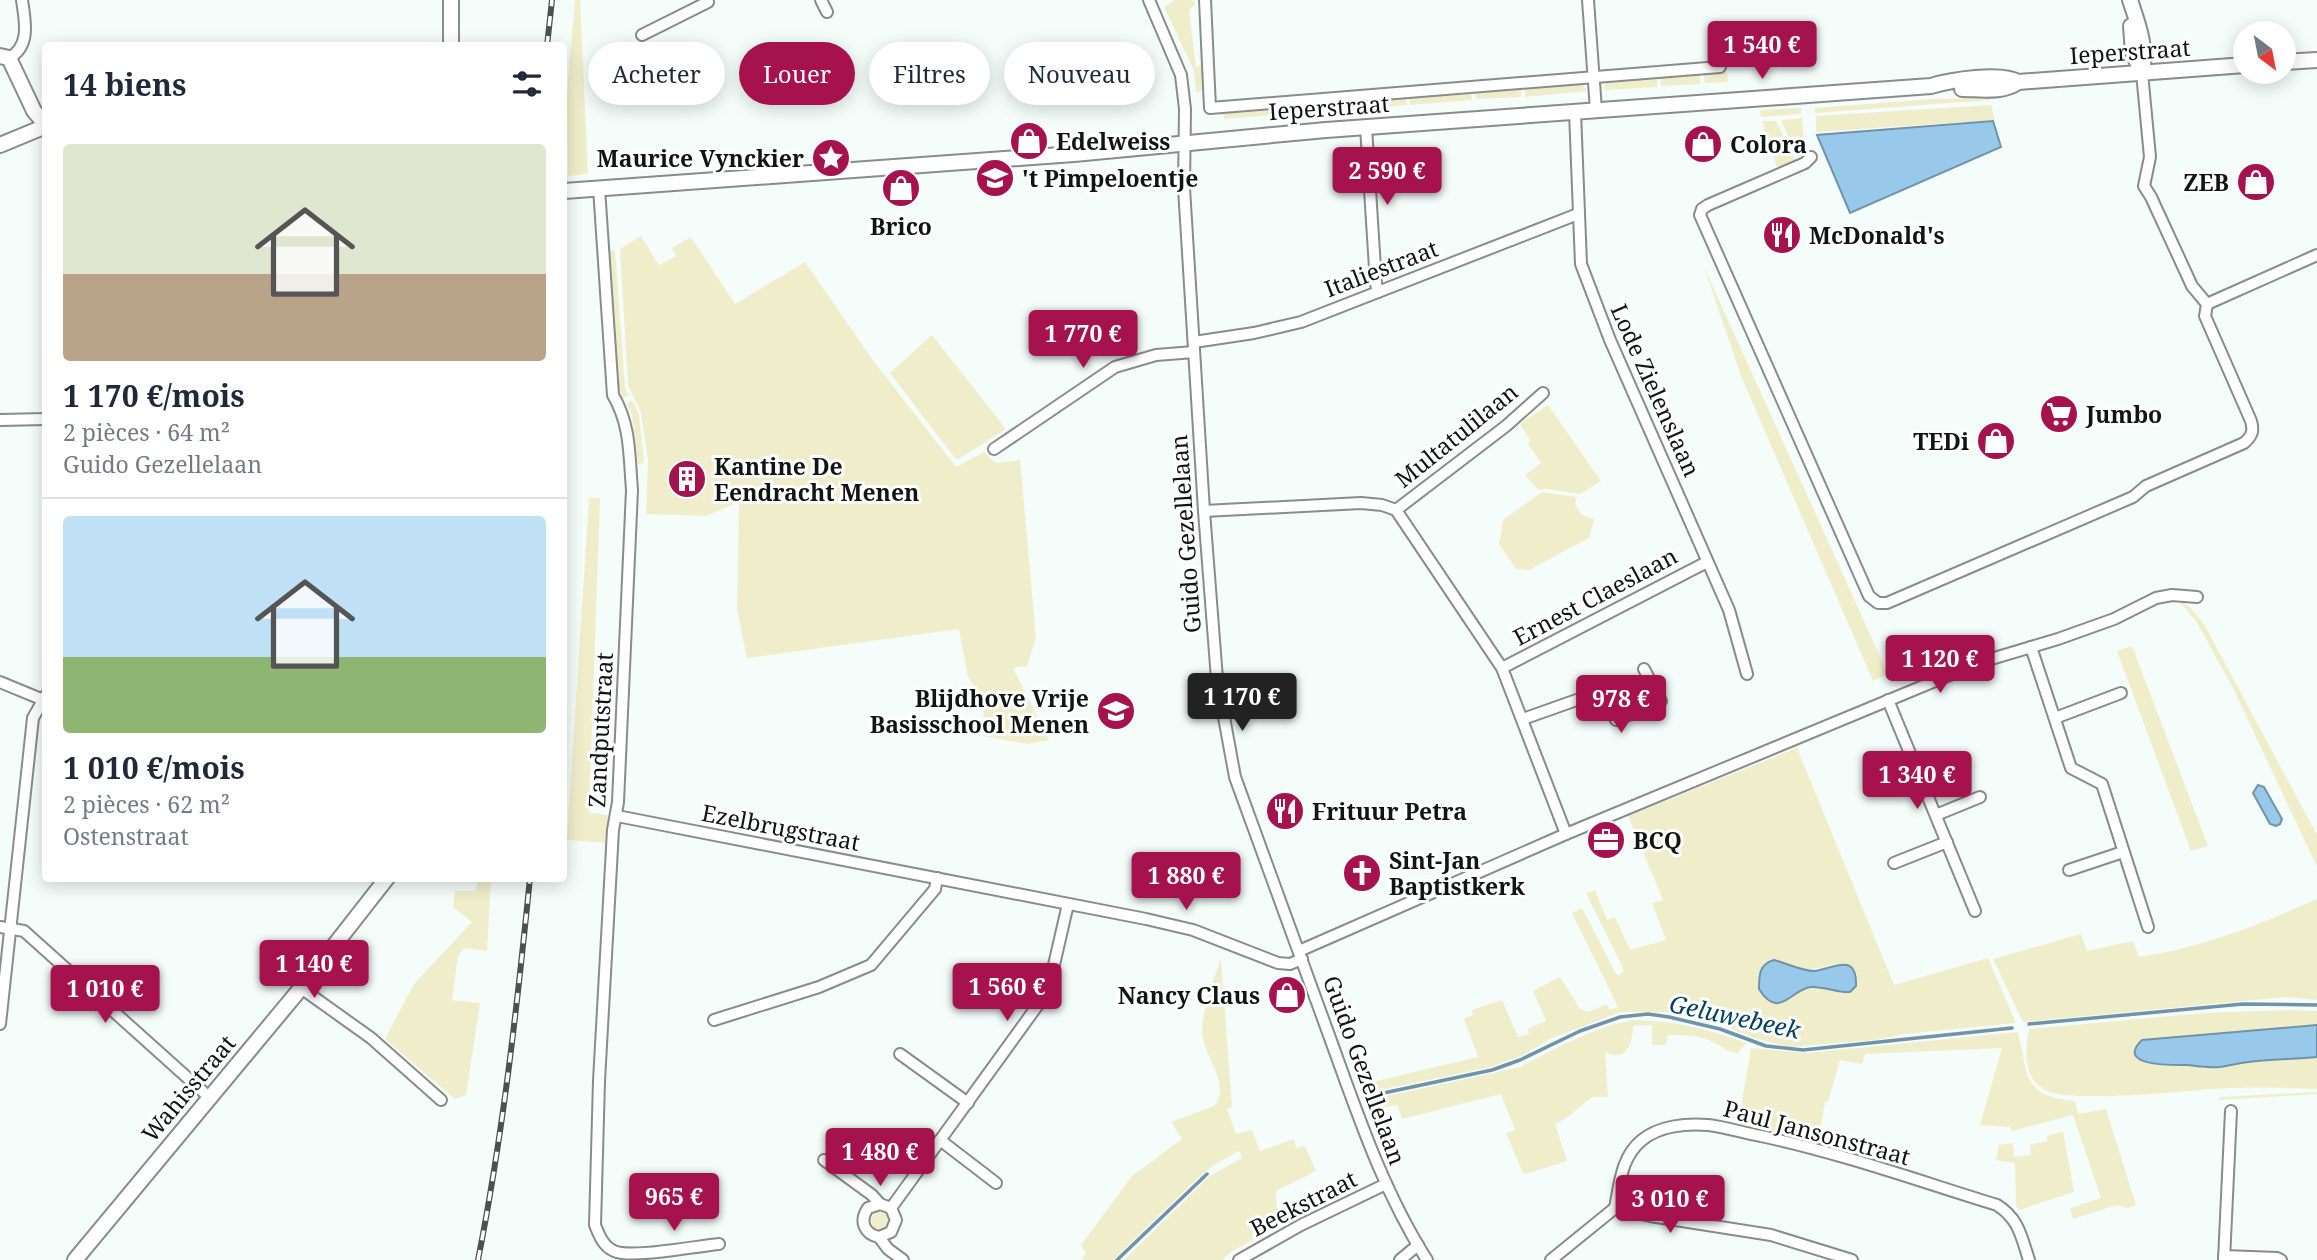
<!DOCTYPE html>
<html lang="fr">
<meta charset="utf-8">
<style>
body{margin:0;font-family:"Noto Serif",serif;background:#f2f2f3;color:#1f2937;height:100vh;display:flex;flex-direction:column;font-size:26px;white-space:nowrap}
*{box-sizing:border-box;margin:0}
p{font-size:23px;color:#747a83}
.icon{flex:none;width:38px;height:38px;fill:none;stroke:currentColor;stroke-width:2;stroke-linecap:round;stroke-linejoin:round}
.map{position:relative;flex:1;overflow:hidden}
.details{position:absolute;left:42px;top:42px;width:525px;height:840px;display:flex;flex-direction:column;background:#fff;border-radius:7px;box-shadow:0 4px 18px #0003}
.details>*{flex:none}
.hud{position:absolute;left:588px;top:42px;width:665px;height:63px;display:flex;gap:14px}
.needle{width:46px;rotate:148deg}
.tools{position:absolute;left:2233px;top:21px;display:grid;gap:14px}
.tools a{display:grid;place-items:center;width:63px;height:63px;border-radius:50%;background:#fff;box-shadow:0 4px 18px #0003;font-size:35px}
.price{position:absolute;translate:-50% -60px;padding:0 16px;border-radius:7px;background:#a6124d;color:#fff;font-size:23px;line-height:46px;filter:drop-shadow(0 2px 4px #0008)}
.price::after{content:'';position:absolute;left:50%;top:42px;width:21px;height:16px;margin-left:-10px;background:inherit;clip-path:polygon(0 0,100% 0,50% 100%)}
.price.current{background:#222;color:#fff}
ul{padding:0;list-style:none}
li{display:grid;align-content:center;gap:14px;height:371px;padding:0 21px}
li+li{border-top:2px solid #e0e1e3}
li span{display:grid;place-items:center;height:217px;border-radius:7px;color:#555}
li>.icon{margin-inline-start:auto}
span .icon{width:126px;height:126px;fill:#fffc;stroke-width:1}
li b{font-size:30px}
h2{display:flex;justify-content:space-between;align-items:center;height:84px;padding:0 21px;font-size:30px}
.pill{padding:0 24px;border-radius:32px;background:#fff;box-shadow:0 4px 18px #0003;font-size:24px;line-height:63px}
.pill.current{background:#a6124d;color:#fff}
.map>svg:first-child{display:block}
</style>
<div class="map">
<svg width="2317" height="1260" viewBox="0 0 2317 1260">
<rect width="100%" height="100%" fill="#f4fdfa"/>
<!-- green -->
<g fill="#f0eeca" fill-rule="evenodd">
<path d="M575 0H580L588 174 568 176 567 95Z"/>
<path d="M1175 0H1192L1196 3 1189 10 1196 68 1204 63 1205 91 1196 92 1194 70 1164 7Z"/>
<path d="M1727 72 1728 82 1705 83 1704 74Z"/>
<path d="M1700 75V84L1661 86 1660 77Z"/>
<path d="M1657 77V87L1605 90 1604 85 1608 81Z"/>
<path d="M1581 83 1587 91 1525 97V87Z"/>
<path d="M1521 88V97L1476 99V91Z"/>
<path d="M1471 91 1472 100 1410 105V96Z"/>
<path d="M1406 96 1407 105 1350 109V100Z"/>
<path d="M1989 98 1990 100 1815 113V108L1932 99Z"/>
<path d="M1347 101V109L1224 119 1223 110Z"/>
<path d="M1991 105 1995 120 1816 132V116Z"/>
<path d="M1801 108V114L1761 117 1760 110Z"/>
<path d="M1802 118 1804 144 1798 158 1781 120Z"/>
<path d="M1762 121H1776L1796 161 1777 168Z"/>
<path d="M641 236 659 265 676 256 672 248 691 237 735 304 805 262 875 363 956 467 984 452 996 463 1020 460 1036 638 1027 666 1013 668 1049 740 1027 744 983 736 984 703 968 677 959 629 747 658 737 609 739 502 706 516 646 514 648 461 641 413 628 385 620 249Z"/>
<path d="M615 250 625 388 628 395 623 399 618 385 609 251Z"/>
<path d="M1704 267 1888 674 1873 681 1741 376Z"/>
<path d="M932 335 1006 429 959 459 955 458 890 373Z"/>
<path d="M632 400 639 414 644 463 638 464 632 415 627 404Z"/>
<path d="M1548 405 1601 481 1580 494 1546 489 1538 490 1525 475 1541 463 1528 444 1531 441 1520 424Z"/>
<path d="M1542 492 1577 497 1575 504 1582 515 1594 519 1589 538 1529 570 1516 569 1499 544 1503 520Z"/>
<path d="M589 498H600L589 812 610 816 608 843 567 840Z"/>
<path d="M2177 599 2190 607 2204 624 2317 835V867L2233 688 2196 621Z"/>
<path d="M2132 646 2208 846 2191 851 2117 651Z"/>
<path d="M1797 748 1894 985 1988 958 2016 1023 1905 1034 1876 1040 1790 1047 1754 1038 1718 1023 1693 1016 1669 1012H1621L1552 1038 1523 1055 1491 1067 1375 1091 1372 1082 1478 1057 1464 1019 1473 1015 1472 1010 1502 1000 1518 1037 1529 1034 1528 1029 1546 1021 1533 991 1560 977 1580 1009 1589 1012 1606 1004 1610 1010 1618 1007 1572 913 1582 908 1616 974 1620 975 1623 971 1622 966 1586 893 1595 890 1607 920 1615 917 1630 950 1666 940 1652 903 1663 900 1628 816ZM1835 964 1843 993 1813 987 1803 988 1797 994 1770 1001 1759 989V974C1785 970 1811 972 1835 964Z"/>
<path d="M477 879H491L487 951 464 948 458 956 452 1000 480 1003 466 1095 455 1099 385 1039 414 984 472 922 453 907 455 891H476Z"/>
<path d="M2317 899V1000L2285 997 2023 1022 1993 959 2081 934 2087 951 2133 941 2139 957C2201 948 2259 925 2317 899Z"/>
<path d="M1221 959 1232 1107 1227 1109 1236 1134 1252 1130 1260 1151 1294 1139 1296 1148 1305 1146 1316 1171 1276 1191 1277 1213 1284 1224 1232 1251 1222 1260H1124L1210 1176 1242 1158 1239 1151 1214 1165 1199 1177 1113 1260H1081L1086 1253 1081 1245 1132 1176 1182 1139 1171 1122 1214 1106C1231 1088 1207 1059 1203 1039 1199 1017 1213 980 1221 959Z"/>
<path d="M2291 1010 2317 1011V1025L2142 1040 2154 1064 2219 1067 2253 1061 2317 1057V1089C2290 1088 2263 1087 2236 1088 2198 1088 2070 1106 2043 1089 2023 1077 2025 1048 2029 1029L2203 1013Z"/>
<path d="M1633 1020C1673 1020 1708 1029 1746 1043L1738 1053C1727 1052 1722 1046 1713 1042 1700 1035 1683 1035 1668 1035L1666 1045H1652V1025L1633 1026C1633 1043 1626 1063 1605 1052L1608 1097H1592L1565 1119 1555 1124 1567 1161 1526 1174 1523 1173 1506 1133 1515 1130 1501 1094 1402 1119 1397 1105 1381 1108 1378 1098 1520 1067 1566 1043 1607 1026Z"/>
<path d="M2018 1032C2029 1076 2021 1096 2075 1101L2078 1114 2106 1109 2136 1205 2127 1208 2117 1205 2073 1219 2070 1208 2101 1198 2073 1115 2012 1131 2010 1127 1980 1125 2002 1048 1865 1054 1862 1064 1840 1060 1828 1102H1825L1818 1143 1738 1124 1751 1048 1807 1053Z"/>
<path d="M2317 1092V1094L2219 1100 2220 1097Z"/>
<path d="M2063 1131 2074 1192 2019 1210 2016 1206 2015 1163 1996 1160 1999 1145 2013 1143 2014 1157 2031 1155 2030 1145 2047 1141V1136Z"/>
<circle cx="880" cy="1221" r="9"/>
</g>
<!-- water -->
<g fill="#99c9ea" stroke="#7093aa" stroke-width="2">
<path d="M1993 121 2001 147 1850 213 1817 135Z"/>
<path d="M2258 785 2264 787 2282 819 2280 824 2276 826 2270 824 2253 793Z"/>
<path d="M1774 960C1786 963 1802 971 1814 971 1831 970 1857 950 1856 986L1850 992C1837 993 1824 986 1811 987 1791 989 1779 1021 1759 989 1759 976 1759 964 1774 960Z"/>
<path d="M2317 1025V1057C2297 1059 2277 1059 2257 1061 2244 1062 2232 1065 2219 1067 2209 1068 2197 1066 2187 1065 2174 1065 2114 1067 2142 1040Z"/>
</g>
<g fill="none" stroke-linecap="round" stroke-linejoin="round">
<!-- stream -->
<g stroke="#7093aa" stroke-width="3.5">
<path d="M2029 1024 2243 1004 2317 1005"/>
<path d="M1379 1094 1492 1070 1520 1060 1580 1031 1620 1017 1648 1014 1669 1017 1720 1029 1766 1046 1803 1050 2012 1028"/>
<path d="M1117 1260 1207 1174"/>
</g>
<defs>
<g id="minor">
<path d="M821 0 827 12"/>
<path d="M1149 0 1181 75 1185 109 1184 188 1204 511 1217 679 1235 777C1265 860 1296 943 1326 1027 1355 1106 1381 1188 1427 1260"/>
<path d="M1205 0 1210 108 1720 67"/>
<path d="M1588 0 1596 110"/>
<path d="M642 35 708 2 706 0"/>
<path d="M9 58C31 46 25 21 22 0"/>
<path d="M1575 112 1581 264 1610 340 1729 610 1747 674"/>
<path d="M1366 127 1376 284 1378 292"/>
<path d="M1811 157 1805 163 1708 205 1702 209 1700 215 1869 596 1878 603H1887L2133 497 2146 486 2244 443C2252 436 2254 431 2251 421L2205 316 2207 304 2192 286 2151 197 2144 186 2150 157 2142 73"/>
<path d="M599 188 613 395C631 426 629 455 632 490L618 802 613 830 599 1081 595 1225C599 1235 603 1246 614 1251 630 1259 697 1246 719 1244"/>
<path d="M2207 304 2317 255"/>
<path d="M1194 342 1254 333 1301 322 1578 214"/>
<path d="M0 420 46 419"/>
<path d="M994 449 1115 367 1156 355 1194 352"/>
<path d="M1396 510 1506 426 1543 393"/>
<path d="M1204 511 1361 503 1382 505 1396 510 1502 668 1566 834"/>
<path d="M2031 647 2071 768 2102 784 2148 927"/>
<path d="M1502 668 1707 562"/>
<path d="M0 682 46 701"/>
<path d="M1888 700 1975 911"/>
<path d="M2055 718 2121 693"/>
<path d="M1523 719 1602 691 1616 720 1661 701 1644 669"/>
<path d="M1936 815 1980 797"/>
<path d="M617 816 1146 919 1193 930 1278 963 1290 964 1302 959"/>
<path d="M1894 863 1947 842"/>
<path d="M2069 870 2123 852"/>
<path d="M0 927 24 931 210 1098"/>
<path d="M1299 951 1566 834 1981 662 2058 639 2114 619 2156 598 2172 595 2197 597"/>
<path d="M301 988 371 1038 441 1100"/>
<path d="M714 1020 819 987 871 965 935 889 937 878"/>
<path d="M0 1024 33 718 46 695"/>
<path d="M900 1054 968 1103"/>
<path d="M940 1140 996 1183"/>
<path d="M824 1160 872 1195 880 1204"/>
<path d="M891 1208 1048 991 1068 904"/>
<path d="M1615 1208C1620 1183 1621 1157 1642 1140 1659 1126 1686 1123 1708 1125 1726 1127 1743 1133 1761 1136 1841 1153 1919 1181 1997 1205 2019 1219 2021 1236 2029 1260"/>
<path d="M1615 1208 1650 1216 1771 1235 1852 1260"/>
<path d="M879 1237 891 1232 896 1220 891 1208 880 1204 868 1208C859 1221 864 1234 879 1237L888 1249 903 1260"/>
<path d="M2224 1256 2277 1258 2281 1260"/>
<path d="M1239 1260 1301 1225 1386 1184"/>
<path d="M1400 1260 1418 1245"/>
<path d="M1551 1260 1615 1208"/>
<path d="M2224 1260 2231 1111"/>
</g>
<g id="tertiary">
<path d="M2130 0C2138 24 2147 47 2142 73"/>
<path d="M2131 26 2133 53 2142 73"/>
<path d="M451 46V0"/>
<path d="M0 56 9 58 34 111 46 125"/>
<path d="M2284 62 2317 60"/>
<path d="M1962 89C1980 89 2003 93 2018 82L2245 65"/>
<path d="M0 145 46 126"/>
<path d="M564 191 1074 154 1326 130 1931 86C1951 80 2001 72 2018 82"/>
<path d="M75 1260 301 988 387 878"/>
</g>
</defs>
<!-- minor casing -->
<use href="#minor" stroke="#868d8b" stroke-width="14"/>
<!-- tertiary casing -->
<use href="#tertiary" stroke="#868d8b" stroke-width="18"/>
<!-- minor -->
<use href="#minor" stroke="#fff" stroke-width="10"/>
<!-- tertiary -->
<use href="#tertiary" stroke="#fff" stroke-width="14"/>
<defs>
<g id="rail">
<path d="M547 46 552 0"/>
<path d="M478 1260C503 1134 517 1007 530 878"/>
</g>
</defs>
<!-- rail casing -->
<use href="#rail" stroke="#4c504f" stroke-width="6"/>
<!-- rail -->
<use href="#rail" stroke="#fff" stroke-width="3.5" stroke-dasharray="10" stroke-linecap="butt"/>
</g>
<!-- icons -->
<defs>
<symbol id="shop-disc" viewBox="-11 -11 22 22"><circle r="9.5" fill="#a6124d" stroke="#fff"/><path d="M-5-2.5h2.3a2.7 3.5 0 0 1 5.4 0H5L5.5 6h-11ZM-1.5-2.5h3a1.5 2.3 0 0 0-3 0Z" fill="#fff"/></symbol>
<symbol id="sight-disc" viewBox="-11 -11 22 22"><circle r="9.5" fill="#a6124d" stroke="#fff"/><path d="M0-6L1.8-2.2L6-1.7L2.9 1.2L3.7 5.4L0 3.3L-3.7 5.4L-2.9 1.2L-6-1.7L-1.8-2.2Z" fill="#fff"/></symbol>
<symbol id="school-disc" viewBox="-11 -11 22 22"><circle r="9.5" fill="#a6124d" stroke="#fff"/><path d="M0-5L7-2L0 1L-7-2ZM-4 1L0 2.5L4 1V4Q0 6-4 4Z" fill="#fff"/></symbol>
<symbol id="restaurant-disc" viewBox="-11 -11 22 22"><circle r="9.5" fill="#a6124d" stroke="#fff"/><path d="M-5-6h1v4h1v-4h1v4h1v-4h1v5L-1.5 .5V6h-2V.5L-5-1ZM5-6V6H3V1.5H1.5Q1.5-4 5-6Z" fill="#fff"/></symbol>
<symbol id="supermarket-disc" viewBox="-11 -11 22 22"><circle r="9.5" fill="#a6124d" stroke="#fff"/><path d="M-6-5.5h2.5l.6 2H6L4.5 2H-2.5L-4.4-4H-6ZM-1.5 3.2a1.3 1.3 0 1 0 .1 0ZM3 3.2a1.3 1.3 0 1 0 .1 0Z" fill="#fff"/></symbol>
<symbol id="building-disc" viewBox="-11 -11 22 22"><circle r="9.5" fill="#a6124d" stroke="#fff"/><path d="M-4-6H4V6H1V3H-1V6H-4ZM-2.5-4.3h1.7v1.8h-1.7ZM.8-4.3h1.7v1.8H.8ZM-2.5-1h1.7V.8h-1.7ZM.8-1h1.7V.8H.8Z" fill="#fff"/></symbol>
<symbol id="office-disc" viewBox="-11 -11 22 22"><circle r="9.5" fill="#a6124d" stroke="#fff"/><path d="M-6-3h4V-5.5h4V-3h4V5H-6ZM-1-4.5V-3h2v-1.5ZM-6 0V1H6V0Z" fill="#fff"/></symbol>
<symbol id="church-disc" viewBox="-11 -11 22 22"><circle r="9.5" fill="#a6124d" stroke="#fff"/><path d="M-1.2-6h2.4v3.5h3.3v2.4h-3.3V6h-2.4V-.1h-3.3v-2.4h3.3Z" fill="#fff"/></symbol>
</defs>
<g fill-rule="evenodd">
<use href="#shop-disc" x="1007" y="119" width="44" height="44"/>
<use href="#shop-disc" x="1681" y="122" width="44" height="44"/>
<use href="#sight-disc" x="809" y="136" width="44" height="44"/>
<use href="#school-disc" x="973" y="156" width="44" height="44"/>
<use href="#shop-disc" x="2234" y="160" width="44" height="44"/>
<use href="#shop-disc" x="879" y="166" width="44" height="44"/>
<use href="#restaurant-disc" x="1760" y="213" width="44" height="44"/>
<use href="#supermarket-disc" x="2037" y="392" width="44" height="44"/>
<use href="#shop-disc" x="1974" y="419" width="44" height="44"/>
<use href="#building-disc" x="665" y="457" width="44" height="44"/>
<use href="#school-disc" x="1094" y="689" width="44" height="44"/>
<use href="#restaurant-disc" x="1263" y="789" width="44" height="44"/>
<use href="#office-disc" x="1584" y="818" width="44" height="44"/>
<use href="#church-disc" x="1340" y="851" width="44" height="44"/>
<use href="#shop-disc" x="1265" y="973" width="44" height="44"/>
</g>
<g text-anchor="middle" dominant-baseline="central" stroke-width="6" stroke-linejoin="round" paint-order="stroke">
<!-- street labels -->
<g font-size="23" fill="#111413" stroke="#fff">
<text transform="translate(2130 51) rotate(-4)">Ieperstraat</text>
<text transform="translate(1329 107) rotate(-4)">Ieperstraat</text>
<text transform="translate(1381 268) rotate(-21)">Italiestraat</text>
<text transform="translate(1656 390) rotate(66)">Lode Zielenslaan</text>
<text transform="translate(1456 435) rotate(-39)">Multatulilaan</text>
<text transform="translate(1185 534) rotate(-94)">Guido Gezellelaan</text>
<text transform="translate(1595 596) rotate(-28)">Ernest Claeslaan</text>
<text transform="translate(600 730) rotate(-87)">Zandputstraat</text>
<text transform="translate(781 827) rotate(11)">Ezelbrugstraat</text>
<text transform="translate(1365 1070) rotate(70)">Guido Gezellelaan</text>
<text transform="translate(188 1088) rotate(-50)">Wahisstraat</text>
<text transform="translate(1817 1132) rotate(15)">Paul Jansonstraat</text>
<text transform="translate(1303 1203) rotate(-27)">Beekstraat</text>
</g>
<!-- poi labels -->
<g font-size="23" font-weight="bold" fill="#111413" stroke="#fff" text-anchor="start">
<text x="1056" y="141">Edelweiss</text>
<text x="1730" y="144">Colora</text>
<text x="804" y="158" text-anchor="end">Maurice Vynckier</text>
<text x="1022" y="178">'t Pimpeloentje</text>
<text x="2229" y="182" text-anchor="end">ZEB</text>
<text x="901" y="226" text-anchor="middle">Brico</text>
<text x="1809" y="235">McDonald's</text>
<text x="2086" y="414">Jumbo</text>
<text x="1969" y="441" text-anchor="end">TEDi</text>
<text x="714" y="466">Kantine De<tspan x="714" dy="26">Eendracht Menen</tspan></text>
<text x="1089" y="698" text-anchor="end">Blijdhove Vrije<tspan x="1089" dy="26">Basisschool Menen</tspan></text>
<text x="1312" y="811">Frituur Petra</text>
<text x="1633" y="840">BCQ</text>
<text x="1389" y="860">Sint-Jan<tspan x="1389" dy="26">Baptistkerk</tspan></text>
<text x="1260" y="995" text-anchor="end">Nancy Claus</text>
</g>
<!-- water labels -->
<g font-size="24" font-style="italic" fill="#014161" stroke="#fff">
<text transform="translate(1735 1016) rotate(12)">Geluwebeek</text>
</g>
</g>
</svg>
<div class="tools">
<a><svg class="needle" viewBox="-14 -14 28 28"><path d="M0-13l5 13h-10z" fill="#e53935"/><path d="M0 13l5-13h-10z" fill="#747a83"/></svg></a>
</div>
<b class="price" style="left:1762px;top:81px">1 540 €</b>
<b class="price" style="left:1387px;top:207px">2 590 €</b>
<b class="price" style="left:1083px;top:370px">1 770 €</b>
<b class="price" style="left:1940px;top:695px">1 120 €</b>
<b class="price current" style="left:1242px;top:733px">1 170 €</b>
<b class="price" style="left:1621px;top:735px">978 €</b>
<b class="price" style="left:1917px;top:811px">1 340 €</b>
<b class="price" style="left:1186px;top:912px">1 880 €</b>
<b class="price" style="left:314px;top:1000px">1 140 €</b>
<b class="price" style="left:1007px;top:1023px">1 560 €</b>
<b class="price" style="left:105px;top:1025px">1 010 €</b>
<b class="price" style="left:880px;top:1188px">1 480 €</b>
<b class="price" style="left:674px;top:1233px">965 €</b>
<b class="price" style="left:1670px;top:1235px">3 010 €</b>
<div class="hud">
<a class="pill">Acheter</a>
<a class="pill current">Louer</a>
<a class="pill">Filtres</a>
<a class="pill">Nouveau</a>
</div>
<section class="details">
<h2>14 biens<svg class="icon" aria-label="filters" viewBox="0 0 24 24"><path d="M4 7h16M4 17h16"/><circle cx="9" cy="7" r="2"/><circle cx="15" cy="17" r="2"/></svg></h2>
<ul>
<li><span style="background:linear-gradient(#dfe7d0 60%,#b9a48a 0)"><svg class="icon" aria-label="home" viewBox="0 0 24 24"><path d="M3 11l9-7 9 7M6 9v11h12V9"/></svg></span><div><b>1 170 €/mois</b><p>2 pièces · 64 m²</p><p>Guido Gezellelaan</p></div></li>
<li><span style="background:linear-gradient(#bfe0f5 65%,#8fb573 0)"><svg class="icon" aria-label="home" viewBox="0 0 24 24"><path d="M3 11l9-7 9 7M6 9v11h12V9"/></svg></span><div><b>1 010 €/mois</b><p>2 pièces · 62 m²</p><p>Ostenstraat</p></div></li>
</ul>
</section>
</div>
